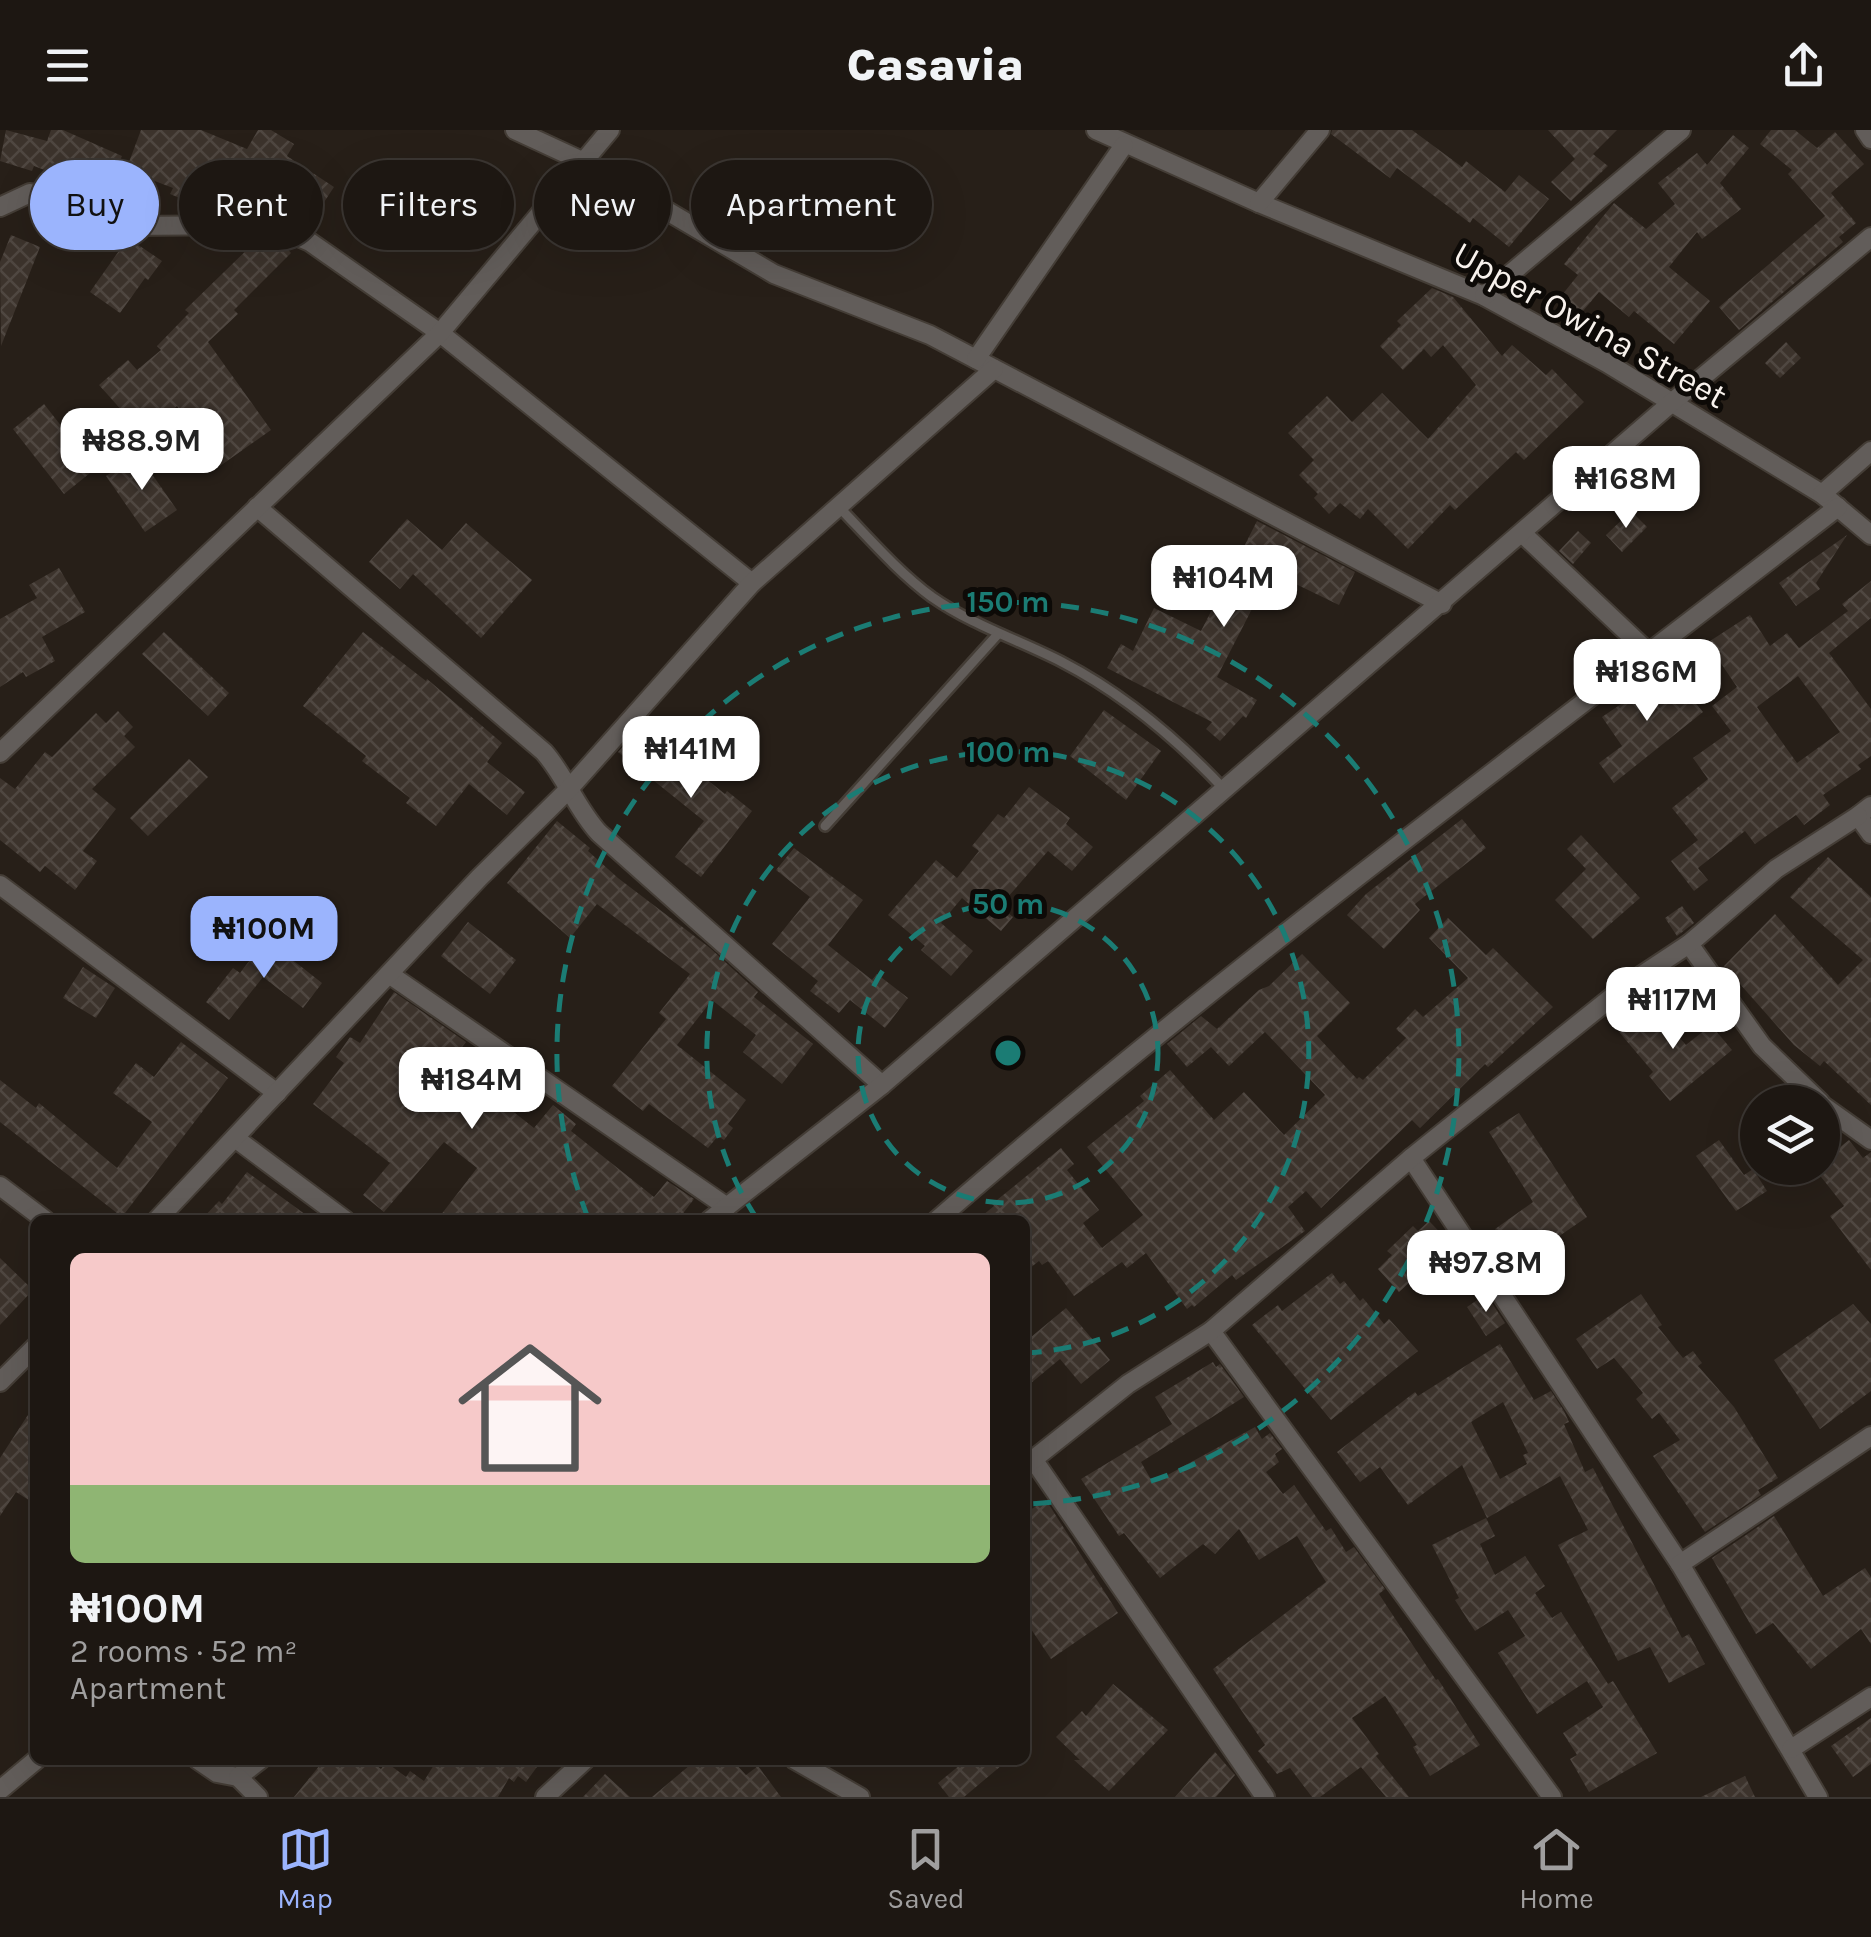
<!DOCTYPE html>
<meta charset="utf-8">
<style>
body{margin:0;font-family:Karla,sans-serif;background:#2a2420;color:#f1f3f6;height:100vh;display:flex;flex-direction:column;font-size:38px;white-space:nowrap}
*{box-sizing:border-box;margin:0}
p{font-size:32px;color:#a09f9f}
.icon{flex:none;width:55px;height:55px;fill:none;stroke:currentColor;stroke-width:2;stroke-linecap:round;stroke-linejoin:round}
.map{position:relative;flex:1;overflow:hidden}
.details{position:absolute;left:30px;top:1085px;width:1000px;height:550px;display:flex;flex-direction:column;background:#1d1712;border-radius:15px;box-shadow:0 10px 40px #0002,0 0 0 2px #3b3632}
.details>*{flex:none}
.hud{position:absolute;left:30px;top:30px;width:1000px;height:90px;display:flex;gap:20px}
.tools{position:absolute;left:1740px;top:955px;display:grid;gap:20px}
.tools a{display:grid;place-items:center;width:100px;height:100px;border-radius:50%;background:#1d1712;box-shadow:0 10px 40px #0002,0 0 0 2px #3b3632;font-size:50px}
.price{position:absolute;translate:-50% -85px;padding:0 22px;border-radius:20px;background:#fff;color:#222;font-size:32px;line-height:65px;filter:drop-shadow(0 2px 5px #0008)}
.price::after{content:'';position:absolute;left:50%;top:60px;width:30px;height:22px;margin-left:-15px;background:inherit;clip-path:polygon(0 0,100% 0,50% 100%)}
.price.current{background:#9bb4fd;color:#111}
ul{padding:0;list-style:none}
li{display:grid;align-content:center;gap:20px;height:530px;padding:0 40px}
li span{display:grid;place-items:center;height:310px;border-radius:15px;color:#555}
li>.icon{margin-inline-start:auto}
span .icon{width:180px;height:180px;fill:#fffc;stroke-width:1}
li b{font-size:42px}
.tag{padding:0 35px;border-radius:45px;background:#1d1712;box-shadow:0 10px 40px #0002,0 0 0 2px #3b3632;font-size:35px;line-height:90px}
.tag.current{background:#9bb4fd;color:#111}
header{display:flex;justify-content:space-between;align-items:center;height:130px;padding:0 40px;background:#1d1712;font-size:45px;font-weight:800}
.dock{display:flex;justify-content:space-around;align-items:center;height:140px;border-top:2px solid #3b3632;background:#1d1712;font-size:28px;color:#a09f9f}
.dock a{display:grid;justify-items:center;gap:5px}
.dock .current{color:#9bb4fd}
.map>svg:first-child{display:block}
</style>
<header><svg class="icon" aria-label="menu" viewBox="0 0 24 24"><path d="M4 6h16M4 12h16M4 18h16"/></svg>Casavia<svg class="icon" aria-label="share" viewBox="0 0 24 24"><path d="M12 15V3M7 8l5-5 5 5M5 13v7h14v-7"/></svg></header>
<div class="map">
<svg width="1871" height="1667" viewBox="0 0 1871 1667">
<defs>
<pattern id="building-cross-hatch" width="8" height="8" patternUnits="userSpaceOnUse" patternTransform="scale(2.5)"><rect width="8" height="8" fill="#3c332c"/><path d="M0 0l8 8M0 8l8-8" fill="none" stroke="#4f4741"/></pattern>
</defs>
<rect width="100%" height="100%" fill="#271f18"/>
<!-- building -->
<g fill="url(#building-cross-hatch)" fill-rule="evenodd">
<path d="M6 0 47 11 51 0H63L122 26 105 63 64 43 63 47 34 36 32 41 0 31Z"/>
<path d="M141 0H201L247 19 258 0H271L294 14 287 26 334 57 313 89 267 58 260 70 220 45 206 79 170 64 173 58 126 40Z"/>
<path d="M1332 0H1412L1462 37 1466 31 1505 62 1519 45 1549 69 1509 117 1473 88 1470 93 1397 38 1390 48 1331 4Z"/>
<path d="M1548 0H1617L1593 24 1608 36 1571 71 1551 52 1575 29Z"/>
<path d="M1771 0H1795L1817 18 1835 2 1864 34 1831 63 1856 93 1839 107 1843 112 1739 200 1719 177 1825 86 1788 44 1792 40 1760 14Z"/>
<path d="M1733 5 1749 18 1720 53 1741 79 1702 109 1697 102 1669 137 1710 171 1674 214 1634 181 1629 187 1599 162 1578 187 1558 170 1578 145 1564 134 1614 73 1646 99 1675 74 1658 53 1697 23 1707 35Z"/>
<path d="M11 105 40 117 1 216 0 132Z"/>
<path d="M128 108 162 131 148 150 145 148 120 183 90 162Z"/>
<path d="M259 108 283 114 291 123 234 180 238 184 208 212 271 300 220 336 177 276 144 305 99 255 128 230 137 240 161 220 157 216 189 183 185 180Z"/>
<path d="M1432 158 1453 167 1502 226 1512 215 1546 245 1552 239 1584 272 1524 330 1516 322 1455 380 1450 375 1408 419 1368 379 1360 389 1340 373 1329 384 1314 368 1318 364 1299 345 1314 330 1288 303 1327 266 1352 292 1382 263 1428 309 1476 255 1443 215 1431 227 1424 219 1403 240 1380 216 1401 195 1397 191Z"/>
<path d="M1786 212 1801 228 1780 248 1765 233Z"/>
<path d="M44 274 95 339 64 364 13 299Z"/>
<path d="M138 324 177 380 145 402 106 346Z"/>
<path d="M1631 381 1647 397 1622 422 1606 405Z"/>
<path d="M407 389 442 420 466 393 532 450 481 508 413 444 400 459 369 432Z"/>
<path d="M1257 391 1355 442 1339 475 1271 442 1217 547 1257 570 1246 588 1243 586 1220 611 1206 599 1212 592 1107 538 1121 514 1133 521 1154 478 1201 501Z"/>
<path d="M1578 401 1591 413 1573 434 1559 421Z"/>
<path d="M1847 405 1816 453 1820 459 1796 476 1779 453Z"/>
<path d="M59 438 85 482 42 507 55 531 26 547 23 542 0 557V489L37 468 29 455Z"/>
<path d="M1871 451V488L1829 523 1871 579V626L1858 635 1861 639 1823 665 1830 675 1804 695 1796 685 1755 714 1745 701 1698 738 1708 750 1694 761 1671 731 1698 710 1672 678 1708 649 1693 628 1731 601 1712 576 1737 557 1707 513 1750 485 1770 516 1787 503 1799 518 1848 481 1842 474ZM1798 546 1840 602 1797 633 1757 577Z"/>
<path d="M164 502 229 563 208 586 142 524Z"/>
<path d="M363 502 426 551 427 549 502 613 487 632 525 662 507 685 469 654 436 696 406 673 410 668 362 631 366 626 303 576Z"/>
<path d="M1672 544 1703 582 1614 653 1599 633 1622 616 1602 587 1649 555 1652 559Z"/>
<path d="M1104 580 1161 621 1126 670 1070 626Z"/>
<path d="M118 581 133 597 124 606 135 617 92 659 116 679 83 721 97 731 75 760 45 736 40 742 0 710V648L15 659 45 622 52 627 96 583 106 593Z"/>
<path d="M651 605 725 664 727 661 752 681 701 747 675 727 704 691 618 622 631 608 642 617Z"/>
<path d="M189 629 208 647 148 706 130 688Z"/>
<path d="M1029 657 1070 688 1066 694 1093 717 1072 741 1048 721 1000 776 1013 787 1001 801 962 768 941 793 973 821 951 846 921 820 925 816 888 785 936 730 957 748 979 721 972 716 998 684 1004 688Z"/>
<path d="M1462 689 1486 718 1415 774 1420 780 1384 819 1347 785 1366 764Z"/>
<path d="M557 691 590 718 588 721 618 748 710 818 758 862 754 867 813 914 782 954 743 922 756 905 712 870 677 915 746 970 728 994 733 998 724 1010 718 1006 708 1018 649 974 643 981 612 956 666 889 659 883 690 844 597 774 570 808 507 753Z"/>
<path d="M1581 705 1640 768 1593 809 1555 770 1586 739 1567 719Z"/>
<path d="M794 718 863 770 828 815 872 850 877 844 908 868 885 898 850 870 839 883 810 861 818 851 772 814 810 767 776 740Z"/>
<path d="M1828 727 1871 767V975L1824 931 1820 936 1794 915 1724 836 1775 784 1838 855 1863 830 1790 767Z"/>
<path d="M1682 776 1694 793 1677 806 1665 788Z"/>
<path d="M1448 788 1486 825 1493 818 1553 877 1488 937 1485 934 1420 998 1412 990 1321 1078 1306 1061 1288 1077 1305 1101 1236 1150 1232 1145 1194 1177 1192 1175 1187 1179 1146 1123 1127 1138 1122 1132 1074 1166 1048 1131 1042 1135 1039 1131 1025 1142V1090H977L994 1076 992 1074 1061 1018 1074 1034 1067 1040 1099 1080 1083 1093 1102 1118 1143 1085 1087 1017 1144 971 1140 966 1170 940 1214 990 1244 962 1284 1005 1325 965 1265 902 1229 936 1211 917 1187 937 1167 914 1201 886 1217 899 1259 860 1269 856 1302 824 1350 873 1317 906 1357 949 1359 947 1363 950 1406 908 1396 899 1415 879 1423 887 1468 848 1429 808Z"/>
<path d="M468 792 516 830 490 864 441 826Z"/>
<path d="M266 809 322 853 303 878 263 847 229 890 206 872 233 838 240 843Z"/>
<path d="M83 837 115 858 96 888 63 868Z"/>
<path d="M394 862 466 912 459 921 494 949 486 960 534 998 553 975 576 994 571 1001 654 1067 667 1051 694 1069 678 1090H437L477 1038 444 1012 384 1082 363 1065 390 1033 313 974 344 933 336 927 350 907 360 913Z"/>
<path d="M1652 875 1686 915 1711 895 1732 920 1670 971 1649 946 1653 942 1619 902Z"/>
<path d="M181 912 228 948 122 1087 0 992V950L36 978 39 973 117 1038 152 992 113 963 136 933 154 947Z"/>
<path d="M1519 983 1587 1087 1520 1133 1495 1099 1533 1072 1489 1002Z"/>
<path d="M1719 1010 1744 1045 1753 1039 1767 1061 1736 1081 1696 1026Z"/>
<path d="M1849 1010 1863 1028 1871 1022V1140L1830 1086 1844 1076 1814 1038H1822V1031Z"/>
<path d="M247 1042 313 1090H201L219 1071 222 1074Z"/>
<path d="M1429 1091 1451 1114 1399 1162 1378 1139 1392 1125 1387 1121 1413 1096 1418 1101Z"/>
<path d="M0 1128 33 1160 0 1195Z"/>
<path d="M1332 1143 1340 1154 1344 1151 1360 1171 1363 1168 1384 1194 1389 1189 1418 1221 1331 1290 1252 1195 1278 1175 1282 1181Z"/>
<path d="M1486 1164 1505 1193 1486 1206 1467 1177Z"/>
<path d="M1641 1164 1662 1195 1658 1197 1683 1228 1693 1221 1702 1233 1698 1236 1734 1277 1778 1348 1758 1360 1761 1365 1705 1402 1653 1326 1680 1310 1659 1283 1652 1289 1636 1269 1643 1263 1614 1228 1597 1239 1576 1209Z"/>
<path d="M1853 1174 1871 1194V1261L1820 1299 1774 1230Z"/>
<path d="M1066 1178 1110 1230 1081 1254 1060 1229 1025 1258V1212Z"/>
<path d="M1500 1214 1534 1270 1551 1261 1564 1281 1569 1292 1564 1294 1585 1342 1593 1338 1682 1508 1689 1504 1705 1534 1669 1553 1650 1517 1618 1531 1558 1415 1588 1400 1560 1346 1487 1388 1462 1335 1408 1375 1380 1337 1360 1352 1337 1322 1415 1262 1418 1266ZM1503 1272 1528 1323 1523 1325 1527 1334 1500 1349 1471 1292Z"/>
<path d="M1213 1232 1216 1237 1220 1234 1244 1267 1141 1332 1153 1353 1255 1297 1262 1309 1270 1303 1282 1319 1275 1324 1279 1332 1266 1342 1283 1364 1294 1355 1326 1401 1331 1398 1346 1422 1354 1417 1385 1459 1379 1464 1398 1493 1436 1550 1438 1549 1480 1615 1430 1646 1413 1617 1417 1615 1385 1566 1352 1588 1379 1624 1376 1626 1409 1667H1386L1361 1637 1320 1667H1312L1290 1638 1277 1644 1258 1621 1265 1615 1213 1539 1326 1452 1297 1406 1259 1430 1239 1399 1215 1424 1203 1414 1160 1448 1124 1403 1119 1406 1081 1349 1172 1294 1155 1267Z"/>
<path d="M35 1274V1374L16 1362 0 1386V1328Z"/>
<path d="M1046 1370 1118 1483 1051 1529 1025 1490V1383Z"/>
<path d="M1774 1386 1823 1466 1865 1438 1871 1447V1514L1861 1499 1811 1539 1773 1493 1756 1504 1712 1428Z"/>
<path d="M1486 1388 1495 1406 1480 1414 1495 1445 1525 1426 1545 1456 1535 1463 1552 1488 1561 1482 1608 1554 1613 1551 1657 1623 1589 1662 1570 1629 1577 1625 1563 1603 1603 1577 1587 1551 1537 1584 1498 1523 1525 1506 1508 1480 1475 1501 1455 1470 1459 1468 1432 1415Z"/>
<path d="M1113 1554 1168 1600 1109 1661 1074 1630H1080L1056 1607 1082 1581 1086 1586Z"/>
<path d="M1871 1588V1634L1853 1647 1831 1616Z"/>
<path d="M1215 1622 1235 1645 1216 1667H1175Z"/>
<path d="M324 1630H369L381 1639 386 1632 406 1647 410 1641 424 1651 437 1630H542L526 1652 518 1646 514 1652 509 1648 498 1667H294Z"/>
<path d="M696 1630H732L746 1645 758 1636 781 1667H652Z"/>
<path d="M966 1630H1008L964 1667H949L938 1653Z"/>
<path d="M605 1644 630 1667H583Z"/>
<path d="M1745 1646 1755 1667H1701Z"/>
</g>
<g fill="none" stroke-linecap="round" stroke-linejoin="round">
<defs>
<g id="service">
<path d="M839 377C868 407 898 442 932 467 972 495 1019 510 1062 532 1124 564 1176 608 1224 659"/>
<path d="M825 696 998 504"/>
</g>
<g id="minor">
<path d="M515 0 584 32 774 144 930 205 1442 474"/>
<path d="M1096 0 1259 73 1484 166 1607 233 1822 364 1871 405"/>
<path d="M1865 0 1871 9"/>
<path d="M1259 73 1320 0"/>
<path d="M0 77 30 63 126 96 270 95 310 112 440 203 752 453"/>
<path d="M1484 166 1681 0"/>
<path d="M976 229 1124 15"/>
<path d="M1822 364 1871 321"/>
<path d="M257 377 544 622C566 647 576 678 599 703L882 955"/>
<path d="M1523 404 1649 523"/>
<path d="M0 623 440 203 610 0"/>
<path d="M1871 676 1858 686 1871 704"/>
<path d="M0 755 277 963"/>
<path d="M1689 814 1762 916 1820 972"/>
<path d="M389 844 727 1077"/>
<path d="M1822 975 1871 1010"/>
<path d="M235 1008 345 1090"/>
<path d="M1411 1028 1680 1434 1818 1667"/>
<path d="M0 1056 45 1090"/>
<path d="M157 1090 479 748 567 661 752 453 994 239"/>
<path d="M710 1090 882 955 1670 274 1871 107"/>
<path d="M937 1090C1226 839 1535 612 1838 377"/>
<path d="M1211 1201 1552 1667"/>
<path d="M0 1252 35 1217"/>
<path d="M1033 1329 1265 1667"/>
<path d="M1025 1336 1128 1254 1211 1201 1411 1028 1627 855 1689 814 1776 739 1858 686"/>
<path d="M1680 1434 1871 1306"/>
<path d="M1791 1619 1871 1567"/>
<path d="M198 1630 217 1643 238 1647 260 1630"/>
<path d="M795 1630 860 1667"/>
<path d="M238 1647 258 1667"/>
<path d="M0 1660 36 1630"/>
<path d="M545 1667 585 1630"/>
</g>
</defs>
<!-- service casing -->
<use href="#service" stroke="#443d36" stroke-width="14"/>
<!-- minor casing -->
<use href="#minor" stroke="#443d36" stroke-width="22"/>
<!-- service -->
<use href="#service" stroke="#625d5a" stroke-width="9"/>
<!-- minor -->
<use href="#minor" stroke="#625d5a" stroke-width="18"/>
</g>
<!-- distance rings -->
<g fill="none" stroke="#1b7c74" stroke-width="5" stroke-dasharray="18 12">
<circle cx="1008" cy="923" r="150"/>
<path d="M757 1089A301 301 0 1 1 1026 1223"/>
<path d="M588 1088A451 451 0 1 1 1028 1374"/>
</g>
<g text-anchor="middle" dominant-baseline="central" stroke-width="10" stroke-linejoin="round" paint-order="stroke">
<!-- street labels -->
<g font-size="35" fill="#f8f2ed" stroke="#0d0a07">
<text transform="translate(1590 195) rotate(29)">Upper Owina Street</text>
</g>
</g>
<circle cx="1008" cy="923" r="15" fill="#1b7c74" stroke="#0d0a07" stroke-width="5"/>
<g font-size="30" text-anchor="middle" font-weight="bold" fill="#1b7c74" stroke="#0d0a07" stroke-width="10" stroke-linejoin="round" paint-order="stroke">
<text x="1008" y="482">150 m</text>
<text x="1008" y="632">100 m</text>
<text x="1008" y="784">50 m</text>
</g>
</svg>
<div class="tools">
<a><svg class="icon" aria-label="layers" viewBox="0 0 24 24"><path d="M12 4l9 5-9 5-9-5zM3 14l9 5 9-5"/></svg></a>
</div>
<b class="price" style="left:142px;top:363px">₦88.9M</b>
<b class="price" style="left:1626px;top:401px">₦168M</b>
<b class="price" style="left:1224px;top:500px">₦104M</b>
<b class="price" style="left:1647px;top:594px">₦186M</b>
<b class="price" style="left:691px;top:671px">₦141M</b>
<b class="price current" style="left:264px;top:851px">₦100M</b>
<b class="price" style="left:1673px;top:922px">₦117M</b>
<b class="price" style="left:472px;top:1002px">₦184M</b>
<b class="price" style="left:1486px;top:1185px">₦97.8M</b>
<div class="hud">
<a class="tag current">Buy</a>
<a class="tag">Rent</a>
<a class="tag">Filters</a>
<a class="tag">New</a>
<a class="tag">Apartment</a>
</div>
<section class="details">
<ul>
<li><span style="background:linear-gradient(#f6c9c9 75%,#8fb573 0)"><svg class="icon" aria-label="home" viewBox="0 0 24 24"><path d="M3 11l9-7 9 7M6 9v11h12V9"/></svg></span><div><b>₦100M</b><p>2 rooms · 52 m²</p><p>Apartment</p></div></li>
</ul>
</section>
</div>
<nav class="dock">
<a class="current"><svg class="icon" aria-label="map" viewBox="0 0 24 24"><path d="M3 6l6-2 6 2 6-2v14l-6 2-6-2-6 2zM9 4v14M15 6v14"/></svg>Map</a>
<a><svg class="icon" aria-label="saved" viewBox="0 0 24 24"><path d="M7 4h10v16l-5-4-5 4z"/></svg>Saved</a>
<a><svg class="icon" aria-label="home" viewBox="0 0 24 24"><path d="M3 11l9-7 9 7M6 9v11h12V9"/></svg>Home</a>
</nav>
